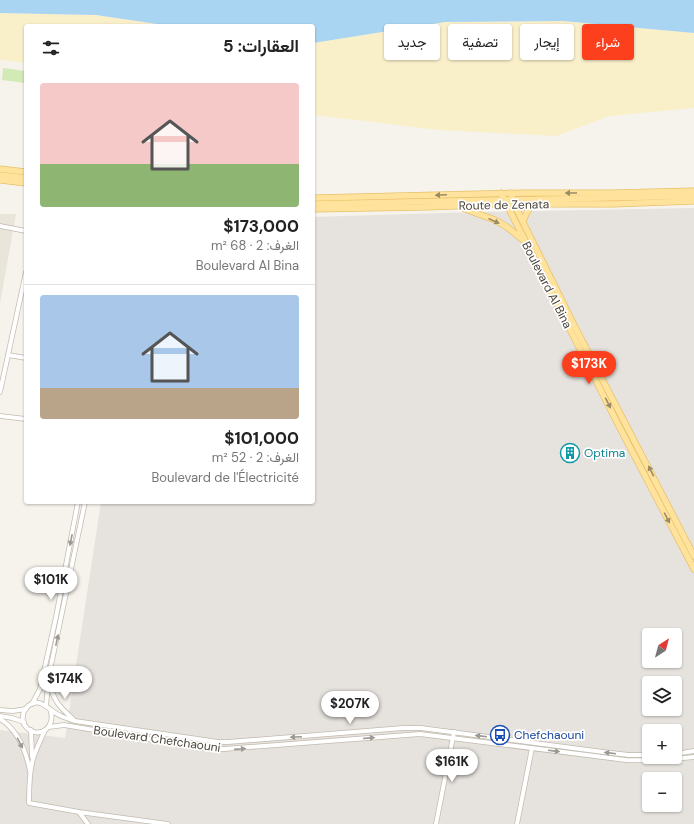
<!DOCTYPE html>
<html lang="ar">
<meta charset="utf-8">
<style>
body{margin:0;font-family:"DM Sans",Vazirmatn,sans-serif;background:#f2f2f2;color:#222;direction:rtl;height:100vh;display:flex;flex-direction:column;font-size:15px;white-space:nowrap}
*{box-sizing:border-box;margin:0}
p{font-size:13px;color:#767676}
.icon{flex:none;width:22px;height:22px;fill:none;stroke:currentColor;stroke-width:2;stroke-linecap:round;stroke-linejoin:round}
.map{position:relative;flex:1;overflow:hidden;direction:ltr}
.side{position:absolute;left:24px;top:24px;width:291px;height:480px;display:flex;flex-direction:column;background:#fff;border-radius:4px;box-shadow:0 1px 3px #0004;direction:rtl}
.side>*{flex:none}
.hud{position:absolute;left:327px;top:24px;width:307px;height:36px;direction:rtl;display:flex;gap:8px}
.needle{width:26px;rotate:36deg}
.buttons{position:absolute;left:642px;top:628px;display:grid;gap:8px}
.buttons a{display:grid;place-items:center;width:40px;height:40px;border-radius:4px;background:#fff;box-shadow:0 1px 3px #0004;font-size:20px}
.price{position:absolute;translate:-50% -34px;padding:0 9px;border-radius:14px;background:#fff;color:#222;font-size:13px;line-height:26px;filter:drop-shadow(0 1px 2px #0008)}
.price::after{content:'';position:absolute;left:50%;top:24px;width:12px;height:9px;margin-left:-6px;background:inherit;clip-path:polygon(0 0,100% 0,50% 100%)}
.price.selected{background:#fc3f1d;color:#fff}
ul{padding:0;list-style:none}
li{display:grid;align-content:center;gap:8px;height:212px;padding:0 16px}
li+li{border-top:1px solid #e0e0e0}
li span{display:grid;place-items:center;height:124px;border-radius:4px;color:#555}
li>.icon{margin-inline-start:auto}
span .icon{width:72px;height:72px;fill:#fffc;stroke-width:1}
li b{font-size:17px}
h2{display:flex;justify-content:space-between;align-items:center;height:48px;padding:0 16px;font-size:17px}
.chip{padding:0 14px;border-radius:4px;background:#fff;box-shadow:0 1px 3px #0004;font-size:14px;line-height:36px}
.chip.selected{background:#fc3f1d;color:#fff}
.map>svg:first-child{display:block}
</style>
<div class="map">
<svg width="694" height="824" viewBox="0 0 694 824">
<rect width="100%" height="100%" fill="#f6f3ec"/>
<!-- residential -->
<path fill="#eae5da" d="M0 214H16L0 304Z"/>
<!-- industrial -->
<path fill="#e6e2dd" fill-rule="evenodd" d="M694 208V824H0V730L65 738 101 502H313V217L476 212ZM649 635H675V661H649ZM649 683H675V709H649ZM649 731H675V757H649ZM649 779H675V805H649Z"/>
<!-- green -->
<path fill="#d2eab5" d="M3 68 26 71 25 83 2 80Z"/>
<!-- sand -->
<g fill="#f9efc9">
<path d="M0 13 96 15 171 26H26V63L0 60Z"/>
<path d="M563 21 694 33V108L610 116 556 136 439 130 313 115V43L445 22Z"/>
</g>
<!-- water -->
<path fill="#a9d4f2" d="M0 0H694V33L563 21 445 22 313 43V26H171L96 15 0 13Z"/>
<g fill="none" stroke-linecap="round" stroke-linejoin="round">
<defs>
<g id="minor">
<path d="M0 226 26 231"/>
<path d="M8 355 26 358"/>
<path d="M0 392 26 272"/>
<path d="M0 416 26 419"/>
<path d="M49 684C56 704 59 706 73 719"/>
<path d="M32 704 40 689 56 617 78 502"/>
<path d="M46 706 49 675 85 502"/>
<path d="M50 709C57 726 40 740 27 728 24 725 22 721 23 716 23 712 25 709 28 706 37 699 43 704 50 709 53 712 57 714 61 716 65 718 70 719 75 721L218 742H228L403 728H421L603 752 629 755H649"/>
<path d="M0 710 13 711 26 709"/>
<path d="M0 716 12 718 24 722"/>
<path d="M0 719C18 730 26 751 30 771"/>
<path d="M49 727 64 725 210 749H224L420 734 626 760C649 761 671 760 694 757"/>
<path d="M31 730 32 757"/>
<path d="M45 730C41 739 36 749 33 759 29 773 29 789 29 803L79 812 168 824"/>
<path d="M675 754 694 751"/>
<path d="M79 812 88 824"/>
<path d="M436 824 454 732"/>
<path d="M517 824 532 748"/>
</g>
<g id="major">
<path d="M0 169 26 172"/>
<path d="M0 175 26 178"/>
<path d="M0 180 26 183"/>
<path d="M501 193 622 432 694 569"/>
<path d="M511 193 514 204 574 325 694 556"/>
<path d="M313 198 524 193H613L694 191"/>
<path d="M313 204 694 196"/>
<path d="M460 207 495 220 507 227 523 240"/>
<path d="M313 209 427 207 506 204H613L694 201"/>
<path d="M523 221 526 214 532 204"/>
</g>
</defs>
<!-- minor casing -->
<use href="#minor" stroke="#c2bbae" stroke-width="5.5"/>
<!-- major casing -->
<use href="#major" stroke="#e6c16a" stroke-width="7"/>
<!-- minor -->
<use href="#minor" stroke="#fff" stroke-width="4"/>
<!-- major -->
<use href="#major" stroke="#ffe39c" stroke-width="5.5"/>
</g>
<!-- one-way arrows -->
<defs><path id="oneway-solid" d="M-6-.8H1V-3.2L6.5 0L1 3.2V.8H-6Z"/></defs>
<g fill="#9c8c66">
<use href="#oneway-solid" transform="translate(571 193) rotate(180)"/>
<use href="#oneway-solid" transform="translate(441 195) rotate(178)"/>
<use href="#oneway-solid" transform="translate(494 221) rotate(24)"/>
<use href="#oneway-solid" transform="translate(608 403) rotate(63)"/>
<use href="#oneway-solid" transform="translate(651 471) rotate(-117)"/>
<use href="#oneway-solid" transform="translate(667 518) rotate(63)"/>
</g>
<g fill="#9c9892">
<use href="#oneway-solid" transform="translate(71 540) rotate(101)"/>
<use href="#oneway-solid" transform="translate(57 640) rotate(-78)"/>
<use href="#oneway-solid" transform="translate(481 736) rotate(-173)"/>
<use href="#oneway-solid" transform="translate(296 737) rotate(177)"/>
<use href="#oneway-solid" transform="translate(369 738) rotate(-5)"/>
<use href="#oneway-solid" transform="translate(20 743) rotate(62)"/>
<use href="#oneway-solid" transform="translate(240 749) rotate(-4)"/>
<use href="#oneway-solid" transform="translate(554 751) rotate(7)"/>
<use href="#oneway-solid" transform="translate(610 753) rotate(-173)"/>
</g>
<!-- icons -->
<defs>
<symbol id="building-ring" viewBox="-11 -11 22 22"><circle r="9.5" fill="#fff" stroke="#0f9aa8" stroke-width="1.5"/><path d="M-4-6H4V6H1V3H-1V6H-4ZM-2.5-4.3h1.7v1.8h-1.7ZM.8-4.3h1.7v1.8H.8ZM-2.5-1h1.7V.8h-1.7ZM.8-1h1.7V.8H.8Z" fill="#0f9aa8"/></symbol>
<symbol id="bus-ring" viewBox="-11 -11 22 22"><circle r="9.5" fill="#fff" stroke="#1a4fb4" stroke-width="1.5"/><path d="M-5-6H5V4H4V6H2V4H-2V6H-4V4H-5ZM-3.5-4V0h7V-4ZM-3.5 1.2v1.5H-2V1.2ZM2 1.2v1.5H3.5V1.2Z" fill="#1a4fb4"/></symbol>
</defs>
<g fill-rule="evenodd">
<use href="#building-ring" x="559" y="442" width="22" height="22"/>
<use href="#bus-ring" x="489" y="724" width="22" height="22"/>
</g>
<g text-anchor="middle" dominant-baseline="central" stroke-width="3.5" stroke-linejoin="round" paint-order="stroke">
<!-- street labels -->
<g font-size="12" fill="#4b4439" stroke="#fff">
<text transform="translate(504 205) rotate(-1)">Route de Zenata</text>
<text transform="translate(547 285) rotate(63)">Boulevard Al Bina</text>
<text transform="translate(157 739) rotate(8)">Boulevard Chefchaouni</text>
</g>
<!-- culture labels -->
<g font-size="12" fill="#0d838f" stroke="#fff" text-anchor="start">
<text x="584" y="453">Optima</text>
</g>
<!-- transit labels -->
<g font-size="12" fill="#164399" stroke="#fff" text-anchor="start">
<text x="514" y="735">Chefchaouni</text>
</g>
</g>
</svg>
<div class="buttons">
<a><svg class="needle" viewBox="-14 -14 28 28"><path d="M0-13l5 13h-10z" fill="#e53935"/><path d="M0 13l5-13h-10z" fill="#767676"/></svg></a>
<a><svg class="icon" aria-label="layers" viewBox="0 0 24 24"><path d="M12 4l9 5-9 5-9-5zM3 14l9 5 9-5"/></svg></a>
<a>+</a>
<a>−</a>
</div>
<b class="price selected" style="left:589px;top:385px">$173K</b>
<b class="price" style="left:51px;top:601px">$101K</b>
<b class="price" style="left:65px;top:700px">$174K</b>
<b class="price" style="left:350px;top:725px">$207K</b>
<b class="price" style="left:452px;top:783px">$161K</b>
<div class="hud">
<a class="chip selected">شراء</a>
<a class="chip">إيجار</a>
<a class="chip">تصفية</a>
<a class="chip">جديد</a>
</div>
<section class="side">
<h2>العقارات: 5<svg class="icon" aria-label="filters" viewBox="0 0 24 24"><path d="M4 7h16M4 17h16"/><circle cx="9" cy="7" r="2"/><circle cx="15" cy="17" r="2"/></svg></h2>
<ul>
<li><span style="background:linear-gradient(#f6c9c9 65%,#8fb573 0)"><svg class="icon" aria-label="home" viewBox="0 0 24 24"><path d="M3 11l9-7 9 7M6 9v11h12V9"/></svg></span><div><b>$173,000</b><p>الغرف: 2 · 68 m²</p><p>Boulevard Al Bina</p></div></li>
<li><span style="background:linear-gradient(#a9c7e8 75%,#b9a48a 0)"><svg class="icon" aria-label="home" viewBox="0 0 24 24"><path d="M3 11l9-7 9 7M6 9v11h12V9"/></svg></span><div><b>$101,000</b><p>الغرف: 2 · 52 m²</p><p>Boulevard de l'Électricité</p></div></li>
</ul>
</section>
</div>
